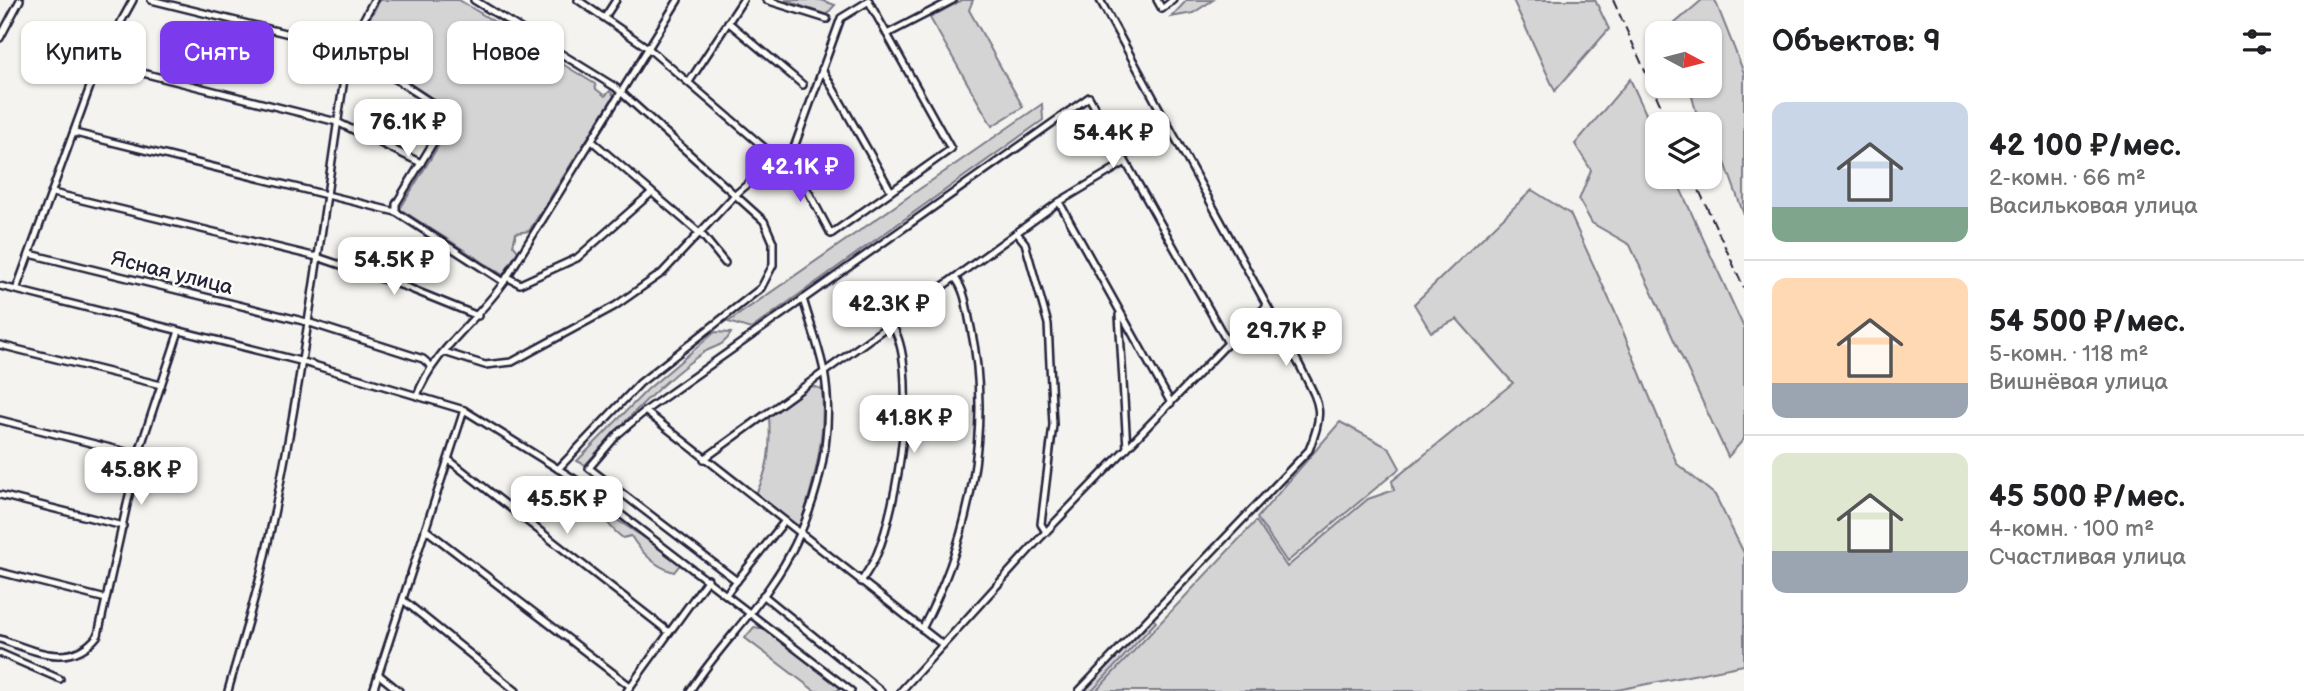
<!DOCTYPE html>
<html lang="ru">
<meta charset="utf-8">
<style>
body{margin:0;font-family:"Balsamiq Sans",sans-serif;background:#f2f2f2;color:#202124;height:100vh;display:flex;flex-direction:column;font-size:26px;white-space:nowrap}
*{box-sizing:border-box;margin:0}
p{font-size:23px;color:#757577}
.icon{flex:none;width:38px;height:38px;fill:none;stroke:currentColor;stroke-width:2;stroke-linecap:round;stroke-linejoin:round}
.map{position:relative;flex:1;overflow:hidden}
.details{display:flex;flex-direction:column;background:#fff;width:560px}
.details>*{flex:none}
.top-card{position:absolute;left:21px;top:21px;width:665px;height:63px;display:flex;gap:14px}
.needle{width:46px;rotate:97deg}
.buttons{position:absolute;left:1645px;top:21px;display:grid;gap:14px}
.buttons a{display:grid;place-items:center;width:77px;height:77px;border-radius:14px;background:#fff;box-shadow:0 2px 5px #0004;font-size:35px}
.price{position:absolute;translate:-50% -60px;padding:0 16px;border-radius:14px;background:#fff;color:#222;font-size:23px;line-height:46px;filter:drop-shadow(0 2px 4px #0008)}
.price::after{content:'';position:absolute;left:50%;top:42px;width:21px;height:16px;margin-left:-10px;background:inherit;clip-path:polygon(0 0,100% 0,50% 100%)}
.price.active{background:#7c3aed;color:#fff}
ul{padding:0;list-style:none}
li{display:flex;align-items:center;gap:21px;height:175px;padding:0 28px}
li+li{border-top:2px solid #e0e0e0}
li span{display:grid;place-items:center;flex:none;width:196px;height:140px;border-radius:14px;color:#555}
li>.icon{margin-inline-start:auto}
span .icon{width:84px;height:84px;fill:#fffc;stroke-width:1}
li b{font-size:30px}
h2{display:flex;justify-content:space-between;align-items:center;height:84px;padding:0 28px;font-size:30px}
.chip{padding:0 24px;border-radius:14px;background:#fff;box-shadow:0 2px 5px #0004;font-size:24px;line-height:63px}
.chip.active{background:#7c3aed;color:#fff}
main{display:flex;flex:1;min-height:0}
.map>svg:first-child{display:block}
</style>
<main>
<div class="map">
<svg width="1744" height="691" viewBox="0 0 1744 691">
<rect width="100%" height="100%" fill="#f4f3ef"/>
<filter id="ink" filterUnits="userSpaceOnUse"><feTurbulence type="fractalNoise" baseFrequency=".0143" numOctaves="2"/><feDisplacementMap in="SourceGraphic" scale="14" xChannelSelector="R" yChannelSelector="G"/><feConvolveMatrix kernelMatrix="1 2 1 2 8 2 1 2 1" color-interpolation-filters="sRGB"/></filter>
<g filter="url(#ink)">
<!-- green -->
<g fill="#d5d4d5" stroke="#7c7b88" stroke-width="2">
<path d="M380 0H459L595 84 596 89 605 96 610 91 614 96 529 231 516 233 513 245 518 251 503 275 400 209 457 115 354 47Z"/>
<path d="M785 0H821L835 5 826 15Z"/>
<path d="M962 0H973L969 10 1023 107 992 126 930 18Z"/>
<path d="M1187 0H1213L1193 13 1171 17Z"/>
<path d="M1513 0H1595L1609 29 1555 91Z"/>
<path d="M1702 0H1715L1744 73V215L1723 157 1710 135V124H1703L1696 111 1689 86H1710V33H1668L1674 24Z"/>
<path d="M1630 79 1657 138V177H1675L1744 328V439L1728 457 1630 245 1592 223 1579 200 1591 170 1575 144Z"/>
<path d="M1042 104 1043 120 751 329 728 322Z"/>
<path d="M1532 190 1570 214 1615 312 1677 464 1715 495 1744 553V665L1612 691H1096L1256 521 1287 567 1368 499 1394 490 1392 481 1513 383 1457 319 1431 332 1414 304Z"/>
<path d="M715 332 731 333C724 347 713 346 701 354 657 385 621 426 585 465L577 461 648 389Z"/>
<path d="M812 386 822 389C826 437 815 478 801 524L794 528 754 497C769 472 771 446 769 417Z"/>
<path d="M1340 422 1389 448 1400 468 1287 562 1257 518Z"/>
<path d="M566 485 585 493 617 520 682 562 674 572C656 567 641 552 631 536L623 538C611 530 607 520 596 510 584 499 578 502 566 485Z"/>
<path d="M1153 619 1156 622 1092 691H1084Z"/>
<path d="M754 627 771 630 842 686 837 691H815L745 638Z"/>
</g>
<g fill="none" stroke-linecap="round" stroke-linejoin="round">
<defs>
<g id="street">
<path d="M151 0 350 49 450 115 396 204V212"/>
<path d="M474 0 615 87 764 221 773 242V265L761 288 640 383 558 469"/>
<path d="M578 0 648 48 788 168 808 191 831 234 951 149 868 0"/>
<path d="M766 0 827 19"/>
<path d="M1157 0 1162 9 1173 0"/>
<path d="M605 17 616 0"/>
<path d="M728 22 803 85"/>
<path d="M887 34 953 0"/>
<path d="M0 38 20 0"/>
<path d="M99 62 337 122 421 163"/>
<path d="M822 69 891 191"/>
<path d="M689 82 743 0"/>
<path d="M75 133 396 212 504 282 678 0"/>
<path d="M592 141 704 237 725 263"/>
<path d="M53 193 317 257 406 287 478 316"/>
<path d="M1059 202 1171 403"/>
<path d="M1017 233 1025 243 1048 324 1053 425 1041 524 1046 532"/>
<path d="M30 254 307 322 423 359 431 366"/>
<path d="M507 277 520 284 577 258 651 193"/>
<path d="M0 286 300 361 464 410 576 480 851 691"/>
<path d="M16 290 99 62 133 0"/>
<path d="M1119 315 1127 448"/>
<path d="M1228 343 1267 306"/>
<path d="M0 345 161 385"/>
<path d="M444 352 485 365 512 362 615 306 662 273 735 195 763 171 791 156 841 18 869 1"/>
<path d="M417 396C433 351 477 321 504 282"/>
<path d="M645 411 943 645"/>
<path d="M0 420 138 455"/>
<path d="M704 459 1059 202 1124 163"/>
<path d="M449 460 669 632"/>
<path d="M0 495 123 526"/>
<path d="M425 529 630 686"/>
<path d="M0 572 106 599"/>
<path d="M737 581 589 468 618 434 645 411 1089 97 1228 343 1041 537 901 691"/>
<path d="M861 582C866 573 873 564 877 554 897 508 921 366 891 324"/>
<path d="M727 593 784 522"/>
<path d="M763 595 881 691"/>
<path d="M403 600 516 691"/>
<path d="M922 629C970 539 992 428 971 328 967 311 966 291 955 278"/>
<path d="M0 639C35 651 71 670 98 635L138 455 179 331"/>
<path d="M0 653 60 679"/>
<path d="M378 674 399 691"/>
<path d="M228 691C239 652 251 613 261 573 300 406 320 235 346 66L352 41 374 0"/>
<path d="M373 691 464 410"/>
<path d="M627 691 708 579"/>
<path d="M690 691C714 653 746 622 771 585 812 527 837 442 824 371 819 347 810 323 803 299"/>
<path d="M1079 691 1309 450C1326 409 1319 404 1300 366L1100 0"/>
</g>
</defs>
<!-- street casing -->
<use href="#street" stroke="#22223b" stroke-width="10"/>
<!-- street -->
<use href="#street" stroke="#fdfcf7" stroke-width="5"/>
<!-- rail -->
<g stroke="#22223b" stroke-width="2" stroke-dasharray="10 5" stroke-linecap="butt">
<path d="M1613 0 1669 124"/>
<path d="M1693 177 1744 288"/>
</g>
</g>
</g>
<g text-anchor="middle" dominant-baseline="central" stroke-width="5" stroke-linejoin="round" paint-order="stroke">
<!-- street labels -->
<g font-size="21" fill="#22223b" stroke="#fdfcf7">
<text transform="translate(172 273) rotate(14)">Ясная улица</text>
</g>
</g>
</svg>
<div class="buttons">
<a><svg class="needle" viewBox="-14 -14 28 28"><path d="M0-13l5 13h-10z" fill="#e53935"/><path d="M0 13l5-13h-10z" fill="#757577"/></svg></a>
<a><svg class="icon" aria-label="layers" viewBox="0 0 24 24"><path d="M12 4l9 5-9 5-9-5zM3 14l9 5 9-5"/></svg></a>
</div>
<b class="price" style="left:408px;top:159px">76.1K ₽</b>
<b class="price" style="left:1113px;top:170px">54.4K ₽</b>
<b class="price active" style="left:800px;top:204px">42.1K ₽</b>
<b class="price" style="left:394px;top:297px">54.5K ₽</b>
<b class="price" style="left:889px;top:341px">42.3K ₽</b>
<b class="price" style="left:1286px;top:368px">29.7K ₽</b>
<b class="price" style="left:914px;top:455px">41.8K ₽</b>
<b class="price" style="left:141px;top:507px">45.8K ₽</b>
<b class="price" style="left:567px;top:536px">45.5K ₽</b>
<div class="top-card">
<a class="chip">Купить</a>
<a class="chip active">Снять</a>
<a class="chip">Фильтры</a>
<a class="chip">Новое</a>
</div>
</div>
<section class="details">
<h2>Объектов: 9<svg class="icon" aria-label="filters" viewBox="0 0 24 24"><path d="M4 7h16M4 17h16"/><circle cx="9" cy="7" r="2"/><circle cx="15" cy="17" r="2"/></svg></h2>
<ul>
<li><span style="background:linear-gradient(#c9d6e8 75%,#7fa58c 0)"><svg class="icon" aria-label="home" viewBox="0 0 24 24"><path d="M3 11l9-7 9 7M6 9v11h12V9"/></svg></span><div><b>42 100 ₽/мес.</b><p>2-комн. · 66 m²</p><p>Васильковая улица</p></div></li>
<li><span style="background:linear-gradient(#ffd9b3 75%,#9aa5b1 0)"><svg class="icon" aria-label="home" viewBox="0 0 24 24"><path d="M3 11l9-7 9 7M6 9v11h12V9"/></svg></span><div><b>54 500 ₽/мес.</b><p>5-комн. · 118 m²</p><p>Вишнёвая улица</p></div></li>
<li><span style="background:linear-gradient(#dfe7d0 70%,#9aa5b1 0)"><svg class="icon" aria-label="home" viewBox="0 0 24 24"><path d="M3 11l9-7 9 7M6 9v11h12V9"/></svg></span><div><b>45 500 ₽/мес.</b><p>4-комн. · 100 m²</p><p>Счастливая улица</p></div></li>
</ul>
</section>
</main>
